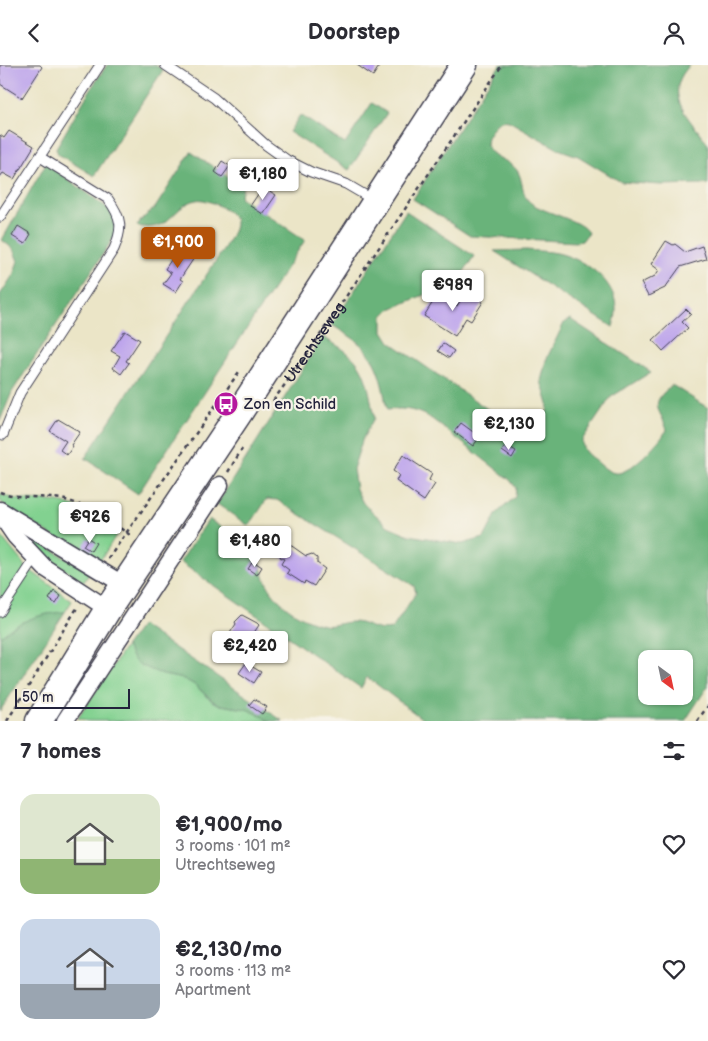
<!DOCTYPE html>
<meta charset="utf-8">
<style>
body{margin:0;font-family:"Balsamiq Sans",sans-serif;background:#f2f2f3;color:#2b2b33;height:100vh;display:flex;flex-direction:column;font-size:19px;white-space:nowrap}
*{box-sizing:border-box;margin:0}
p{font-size:16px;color:#7c7c81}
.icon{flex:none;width:28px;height:28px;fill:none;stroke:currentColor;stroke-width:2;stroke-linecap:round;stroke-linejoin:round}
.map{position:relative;height:656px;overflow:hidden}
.drawer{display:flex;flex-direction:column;background:#fff;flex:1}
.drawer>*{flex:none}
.needle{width:32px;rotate:147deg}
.tools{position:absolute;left:638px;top:585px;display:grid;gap:10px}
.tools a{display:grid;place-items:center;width:55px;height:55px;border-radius:10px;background:#fff;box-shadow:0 1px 4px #0004;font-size:25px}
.scale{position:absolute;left:15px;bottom:12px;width:115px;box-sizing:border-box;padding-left:5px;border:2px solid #22223b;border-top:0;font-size:14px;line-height:18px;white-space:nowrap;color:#22223b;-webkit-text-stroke:4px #f7f3e8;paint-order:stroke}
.price{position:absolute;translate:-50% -42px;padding:0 11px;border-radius:5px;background:#fff;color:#222;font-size:16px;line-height:32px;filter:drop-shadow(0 1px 2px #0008)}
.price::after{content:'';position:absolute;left:50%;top:30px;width:15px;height:11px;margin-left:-8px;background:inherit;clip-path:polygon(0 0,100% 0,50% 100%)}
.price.active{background:#b45309;color:#fff}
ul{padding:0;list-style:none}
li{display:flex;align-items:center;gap:15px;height:125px;padding:0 20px}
li span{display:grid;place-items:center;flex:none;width:140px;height:100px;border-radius:15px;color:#555}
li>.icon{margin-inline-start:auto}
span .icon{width:60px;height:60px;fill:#fffc;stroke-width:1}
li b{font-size:21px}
h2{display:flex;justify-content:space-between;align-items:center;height:60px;padding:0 20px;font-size:21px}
header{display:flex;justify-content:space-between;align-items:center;height:65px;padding:0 20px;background:#fff;font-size:22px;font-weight:600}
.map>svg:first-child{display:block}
</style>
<header><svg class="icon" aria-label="back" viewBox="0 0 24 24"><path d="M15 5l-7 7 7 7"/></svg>Doorstep<svg class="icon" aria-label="person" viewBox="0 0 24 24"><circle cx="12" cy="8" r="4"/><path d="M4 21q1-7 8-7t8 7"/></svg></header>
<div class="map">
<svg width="708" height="656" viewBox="0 0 708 656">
<rect width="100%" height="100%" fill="#f7f3e8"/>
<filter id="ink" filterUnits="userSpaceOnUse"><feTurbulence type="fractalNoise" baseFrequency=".02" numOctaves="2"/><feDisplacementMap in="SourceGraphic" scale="10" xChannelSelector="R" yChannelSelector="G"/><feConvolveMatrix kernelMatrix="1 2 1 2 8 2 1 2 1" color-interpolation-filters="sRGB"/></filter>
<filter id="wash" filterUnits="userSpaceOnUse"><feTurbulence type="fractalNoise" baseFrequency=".0096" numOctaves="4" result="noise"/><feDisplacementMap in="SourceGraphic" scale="20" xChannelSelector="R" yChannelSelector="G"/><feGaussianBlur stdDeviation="1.12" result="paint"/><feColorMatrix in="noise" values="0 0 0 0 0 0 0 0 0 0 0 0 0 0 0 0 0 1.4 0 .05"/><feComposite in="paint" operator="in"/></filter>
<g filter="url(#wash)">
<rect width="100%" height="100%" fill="#ebe5c7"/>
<!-- green -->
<g fill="#82d190" stroke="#527a66">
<path d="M0 429C19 438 39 434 58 437 81 441 99 455 118 467L98 499 9 444 0 436Z"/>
<path d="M0 470 27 503 72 536 65 547C41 548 20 557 0 571Z"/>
<path d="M27 470 90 507 84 517 50 495 27 473Z"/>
<path d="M126 581 133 594 163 610 184 614 195 620 213 637 221 640 246 644 258 649 269 656H88L78 653Z"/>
</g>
<!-- forest -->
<g fill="#69b37a" stroke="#466a5a" fill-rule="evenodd">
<path d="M107 0H155L163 5 94 111 58 89 56 83 92 22Z"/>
<path d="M500 0H690C666 25 681 45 699 67 702 71 707 76 708 80 708 92 708 107 708 119L661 120 621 117 578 91 558 84 509 56C500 54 496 58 491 66 488 70 485 74 487 80 491 93 508 94 516 104 524 113 520 130 531 138 544 148 582 155 588 168L582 176 576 177 470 171 413 134Z"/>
<path d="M372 38 387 48 349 105 289 67 300 50 345 79Z"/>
<path d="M191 87 239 119 243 123 240 132 305 175 138 429 85 393 223 185C227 177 236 166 235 156 233 146 206 132 196 135 171 142 171 168 137 161L142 154 155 143Z"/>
<path d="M46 98 113 147 118 166 12 327 0 356V230L13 210 18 196 13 184 2 175Z"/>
<path d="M406 146 474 191 463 208 448 220 390 244 383 251V266L390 277 499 352 523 359 539 358 546 355 548 339 541 316 546 295 564 258 570 254 651 307 611 332 582 375C582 386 587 389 596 396 601 400 608 407 615 408 629 411 659 376 667 365 660 342 647 341 672 320L708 343V621L685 656H425L367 612 361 623 180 497 209 454 257 488C261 497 261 506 265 514 274 537 300 555 324 560 332 562 342 557 351 557 365 556 374 568 392 564L416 528 414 521 277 435 267 434 249 461 217 439 323 272C332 278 343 283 350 290 368 305 370 332 374 353L363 373 353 404 356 424 363 438 388 461 409 470 462 479 484 473 497 448 515 432 516 423 510 415 432 354C417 345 404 342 387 345 383 322 379 297 361 280 353 272 341 266 332 260ZM646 594H684V631H646Z"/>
<path d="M526 185C536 186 548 186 557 188 584 194 618 216 616 247 616 252 614 257 613 262L494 186Z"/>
<path d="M65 547 0 646V571C20 556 40 548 65 547Z"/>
<path d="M141 560 283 656H269L258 649 246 644 221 640 213 636 195 620 184 614 163 610 140 600 133 594 126 581Z"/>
</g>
<g id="blocks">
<!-- building -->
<g fill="#baa0ec">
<path d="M0 0H40L42 2 22 33 0 19Z"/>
<path d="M357 0H380L373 11Z"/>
<path d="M9 66 34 81 14 114 3 108 0 112V70L4 73Z"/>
<path d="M222 96 230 101 222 112 215 107Z"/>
<path d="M263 122 276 130 263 149 250 141Z"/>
<path d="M18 161 31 169 25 179 12 171Z"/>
<path d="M666 176 673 180 675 179 685 187 702 181 706 194 680 202 665 223 648 231 641 218 655 211 659 205 651 199Z"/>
<path d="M179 183 194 193 180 214 183 216 176 227 163 219 171 208 165 204Z"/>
<path d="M466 226 483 237 471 256 466 253 455 271 424 251 438 229 457 241Z"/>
<path d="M686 244 691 249 682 257 688 263 663 286 653 275Z"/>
<path d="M125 266 140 275 126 296 129 298 121 309 113 303 120 291 111 286Z"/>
<path d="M443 278 454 286 449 293 438 286Z"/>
<path d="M58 354 80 367 71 380 73 381 67 390 60 385 66 376 50 366Z"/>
<path d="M461 358 480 372 473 381 454 367Z"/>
<path d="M506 380 516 386 512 393 502 386Z"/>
<path d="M403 390 432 409 429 415 435 419 424 436 396 416 399 410 393 406Z"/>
<path d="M88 473 96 478 91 486 83 481Z"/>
<path d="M289 479 306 491 312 489 317 493V498L325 504 314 521 305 516 304 519 287 508 289 505 281 499 284 494 280 492 282 486Z"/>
<path d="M253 496 262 502 257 510 248 504Z"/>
<path d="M54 526 61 531 56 539 49 534Z"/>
<path d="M242 550 257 558 259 560 248 577 257 583 251 593 233 582 234 579 226 574 236 559 235 557Z"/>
<path d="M246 598 261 607 254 618 239 608Z"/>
<path d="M254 634 267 642 262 649 249 640Z"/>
</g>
</g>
</g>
<g filter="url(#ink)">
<use href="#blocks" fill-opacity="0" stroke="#403f50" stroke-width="1"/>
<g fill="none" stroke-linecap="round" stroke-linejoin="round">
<defs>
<g id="lane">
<path d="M165 0 214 33 266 80 287 95 311 107 346 119 375 136"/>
<path d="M0 152 100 0"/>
<path d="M3 370 20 328 114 184C123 163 122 153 108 134L40 92"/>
<path d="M0 547 35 494"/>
</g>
<g id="street">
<path d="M0 445 124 520"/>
<path d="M0 449 15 471 45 503 108 544"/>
<path d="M65 656 220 420"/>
</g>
<path id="primary" d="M39 656 108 544 239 348 464 0"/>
</defs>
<!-- lane casing -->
<use href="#lane" stroke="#403f50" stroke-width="11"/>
<!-- street casing -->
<use href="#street" stroke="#403f50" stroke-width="19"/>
<!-- primary casing -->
<use href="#primary" stroke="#403f50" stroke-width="29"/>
<!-- path -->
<g stroke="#403f50" stroke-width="2.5" stroke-dasharray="4 4" stroke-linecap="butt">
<path id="s1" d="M273 336 310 285 502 0"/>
<path d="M228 407 242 384"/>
<path d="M0 427C19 434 41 431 61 434 87 439 111 457 133 472"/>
<path d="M108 494 241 304"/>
<path d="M7 656 77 543"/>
<path d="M697 656 708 641"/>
</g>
<!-- lane -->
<use href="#lane" stroke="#fff" stroke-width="9"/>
<!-- street -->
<use href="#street" stroke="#fff" stroke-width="16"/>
<!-- primary -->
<use href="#primary" stroke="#fff" stroke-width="26"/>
</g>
</g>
<!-- icons -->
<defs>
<symbol id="bus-disc" viewBox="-11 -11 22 22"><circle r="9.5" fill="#b5179e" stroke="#f7f3e8"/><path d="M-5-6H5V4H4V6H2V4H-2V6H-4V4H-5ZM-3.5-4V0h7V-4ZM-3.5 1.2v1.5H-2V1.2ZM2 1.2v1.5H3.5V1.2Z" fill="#fff"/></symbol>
</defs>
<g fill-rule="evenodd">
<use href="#bus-disc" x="212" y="325" width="28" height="28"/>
</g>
<g text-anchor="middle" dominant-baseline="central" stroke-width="4.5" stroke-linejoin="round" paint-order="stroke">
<!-- street labels -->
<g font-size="15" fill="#22223b" stroke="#f7f3e8">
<text stroke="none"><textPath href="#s1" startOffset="72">Utrechtseweg</textPath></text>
</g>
<!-- poi labels -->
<g font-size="15" fill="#22223b" stroke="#f7f3e8" text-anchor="start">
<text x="244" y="339">Zon en Schild</text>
</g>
</g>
</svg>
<div class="tools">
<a><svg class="needle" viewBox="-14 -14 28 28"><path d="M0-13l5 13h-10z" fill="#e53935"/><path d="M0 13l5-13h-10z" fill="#7c7c81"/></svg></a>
</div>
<div class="scale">50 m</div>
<b class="price" style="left:263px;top:136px">€1,180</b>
<b class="price active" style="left:178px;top:204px">€1,900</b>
<b class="price" style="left:453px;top:247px">€989</b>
<b class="price" style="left:509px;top:386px">€2,130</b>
<b class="price" style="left:90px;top:479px">€926</b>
<b class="price" style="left:255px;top:503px">€1,480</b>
<b class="price" style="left:250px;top:608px">€2,420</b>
</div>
<section class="drawer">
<h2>7 homes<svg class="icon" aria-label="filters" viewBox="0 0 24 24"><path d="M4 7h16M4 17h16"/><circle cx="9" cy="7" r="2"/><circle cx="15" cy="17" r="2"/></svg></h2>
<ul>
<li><span style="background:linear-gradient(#dfe7d0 65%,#8fb573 0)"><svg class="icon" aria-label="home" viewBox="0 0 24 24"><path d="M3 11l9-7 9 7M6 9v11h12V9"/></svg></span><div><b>€1,900/mo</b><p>3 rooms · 101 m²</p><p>Utrechtseweg</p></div><svg class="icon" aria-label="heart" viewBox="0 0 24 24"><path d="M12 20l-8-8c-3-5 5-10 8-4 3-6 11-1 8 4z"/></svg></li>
<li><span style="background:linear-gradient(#c9d6e8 65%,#9aa5b1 0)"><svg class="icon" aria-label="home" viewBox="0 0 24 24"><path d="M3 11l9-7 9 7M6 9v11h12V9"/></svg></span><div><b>€2,130/mo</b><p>3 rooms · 113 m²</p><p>Apartment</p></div><svg class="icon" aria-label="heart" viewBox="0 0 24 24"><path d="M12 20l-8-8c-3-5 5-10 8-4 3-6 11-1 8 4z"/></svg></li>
</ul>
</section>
